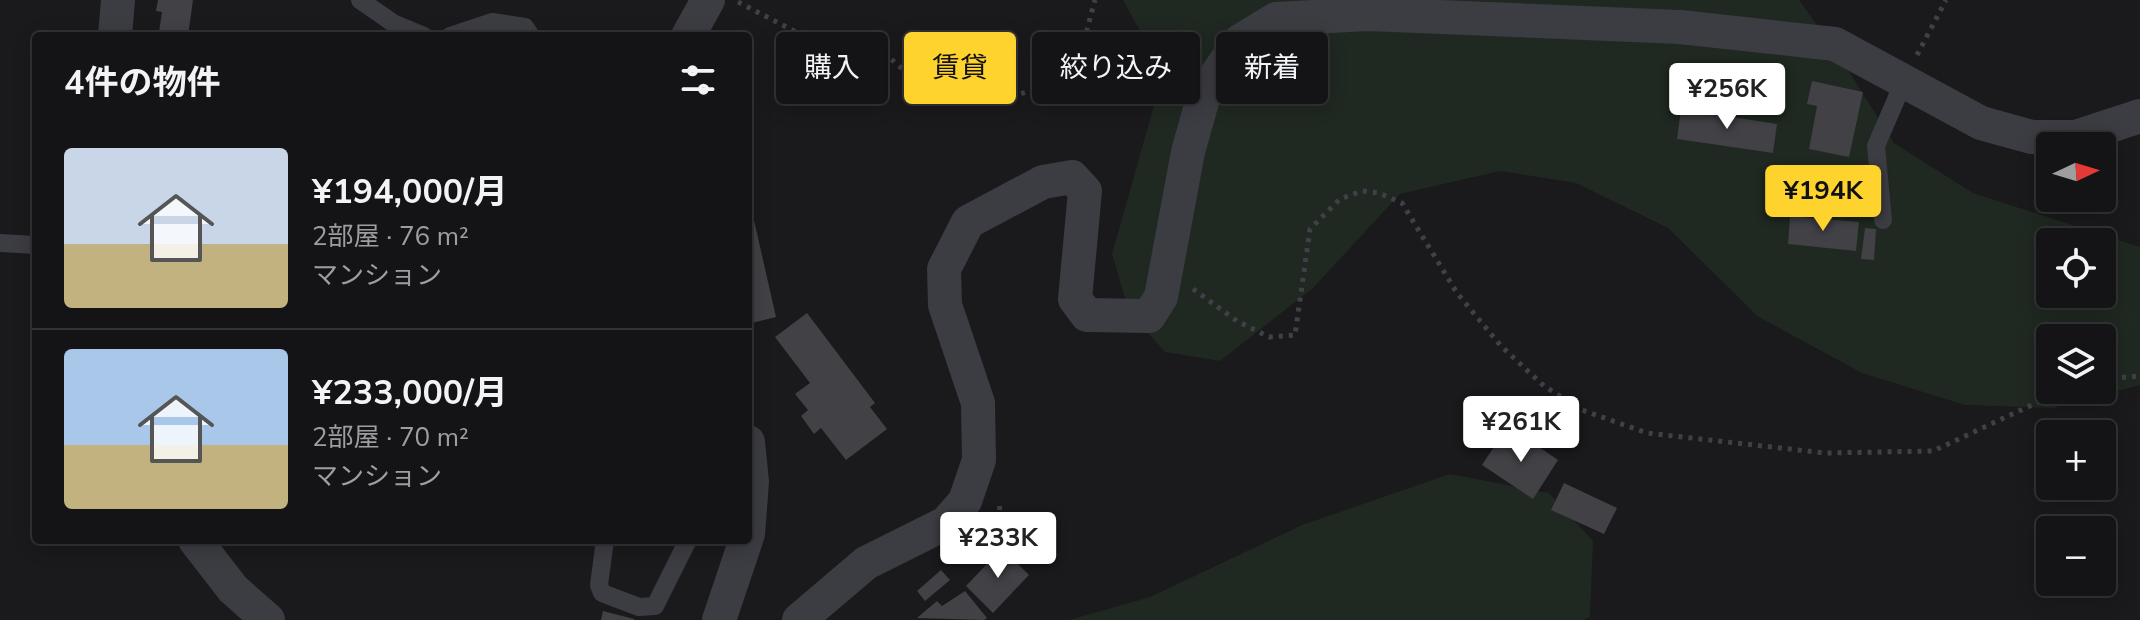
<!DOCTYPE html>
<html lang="ja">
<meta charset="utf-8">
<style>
body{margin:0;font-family:"Nunito Sans","Noto Sans JP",sans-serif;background:#212022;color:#f1f3f6;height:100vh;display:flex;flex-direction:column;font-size:30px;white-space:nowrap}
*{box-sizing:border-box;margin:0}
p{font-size:26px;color:#9d9ea0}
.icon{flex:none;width:44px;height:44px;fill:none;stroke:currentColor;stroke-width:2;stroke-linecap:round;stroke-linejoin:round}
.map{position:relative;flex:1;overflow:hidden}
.side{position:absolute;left:32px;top:32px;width:720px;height:512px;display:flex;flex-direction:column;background:#141315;border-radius:8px;box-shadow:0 4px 20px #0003,0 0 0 2px #333234}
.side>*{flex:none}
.guide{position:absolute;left:776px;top:32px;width:760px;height:72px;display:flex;gap:16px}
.needle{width:52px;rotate:86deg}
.controls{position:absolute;left:2036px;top:132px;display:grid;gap:16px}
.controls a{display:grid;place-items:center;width:80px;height:80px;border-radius:8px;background:#141315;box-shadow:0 4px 20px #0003,0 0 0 2px #333234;font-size:40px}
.price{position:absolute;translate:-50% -68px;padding:0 18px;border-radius:8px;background:#fff;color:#222;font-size:26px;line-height:52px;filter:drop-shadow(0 2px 4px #0008)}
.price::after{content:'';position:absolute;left:50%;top:48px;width:24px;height:18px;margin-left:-12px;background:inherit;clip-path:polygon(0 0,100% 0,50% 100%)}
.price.selected{background:#ffd32e;color:#111}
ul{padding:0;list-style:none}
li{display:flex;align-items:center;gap:24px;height:200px;padding:0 32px}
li+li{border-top:2px solid #333234}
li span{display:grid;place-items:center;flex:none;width:224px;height:160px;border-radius:8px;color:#555}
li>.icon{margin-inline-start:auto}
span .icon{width:96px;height:96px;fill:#fffc;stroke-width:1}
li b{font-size:34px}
h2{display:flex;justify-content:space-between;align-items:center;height:96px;padding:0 32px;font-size:34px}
.pill{padding:0 28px;border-radius:8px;background:#141315;box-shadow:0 4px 20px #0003,0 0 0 2px #333234;font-size:28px;line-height:72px}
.pill.selected{background:#ffd32e;color:#111}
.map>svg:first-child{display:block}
</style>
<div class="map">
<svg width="2140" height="620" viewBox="0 0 2140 620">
<rect width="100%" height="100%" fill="#1a191c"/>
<!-- green -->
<g fill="#1f2821" fill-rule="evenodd">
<path d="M1123 0H1799L1838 54 1894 143 1973 193 2140 247V385L2053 408 1965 405 1862 373 1757 316 1668 228 1576 183 1500 171 1400 194 1313 288 1220 361 1165 352 1129 312 1112 254 1158 91 1141 33ZM2050 242H2102V294H2050ZM2050 338H2102V390H2050Z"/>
<path d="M1450 474 1549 493 1593 541 1590 617 1583 620H1069L1150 597 1302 525Z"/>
</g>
<!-- building -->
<g fill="#414146">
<path d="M158 0H193L188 36 159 32 162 12 156 11Z"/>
<path d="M1812 81 1863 92 1849 157 1809 149 1817 106 1807 104Z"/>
<path d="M1681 109 1777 124 1773 153 1677 139Z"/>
<path d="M748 194 776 317 748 324Z"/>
<path d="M1790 216 1859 222 1856 251 1788 244Z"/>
<path d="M1865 228 1876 229 1874 260 1861 259Z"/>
<path d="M807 313 875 403 870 407 887 429 846 460 821 428 814 434 801 416 808 410 795 394 810 383 775 337Z"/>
<path d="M1503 433 1515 441 1520 434 1558 460 1533 499 1482 465Z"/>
<path d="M1564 483 1617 508 1604 534 1551 510Z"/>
<path d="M1002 548 1029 575 993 613 966 586Z"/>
<path d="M941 570 950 580 925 601 917 591Z"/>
<path d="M965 591 987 618 984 620 917 618 937 601 942 606Z"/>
<path d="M603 611 634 619V620H601Z"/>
</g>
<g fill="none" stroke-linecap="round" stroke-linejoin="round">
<!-- path -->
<g stroke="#404148" stroke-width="5" stroke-dasharray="4 6" stroke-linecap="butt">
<path d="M738 2 796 32 864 35 907 73 969 95 1001 100 1064 80 1077 67 1095 0"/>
<path d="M1917 55 1946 0"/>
<path d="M1193 289 1237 321 1269 337 1295 335 1310 229 1340 199 1362 191 1379 193 1402 203 1457 293 1501 346 1544 386 1582 410 1647 433 1825 453 1933 451 2064 390"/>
<path d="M2102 379 2140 376"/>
<path d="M998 530 1000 503"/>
</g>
<!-- service -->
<g stroke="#3c3c43" stroke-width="18">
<path d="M360 0 393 23 424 36"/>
<path d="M450 36 492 22 525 27 531 36"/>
<path d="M1883 220 1876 146 1904 81"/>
<path d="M0 243 36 245"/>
<path d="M605 540 599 585 602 593 639 607 655 606 688 540"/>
</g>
<!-- minor -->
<g stroke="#3c3c43" stroke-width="34">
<path d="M115 36 118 0"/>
<path d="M688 36 708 0"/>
<path d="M748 442 752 482 748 534"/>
<path d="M195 540 233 589 268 620"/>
<path d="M719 620 746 540"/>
<path d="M799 620 866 563 946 523 965 501 979 460 978 403 945 305 944 269 968 222 1043 182 1072 177 1085 191 1075 299 1087 315 1149 316 1161 297 1188 152 1205 91 1240 41 1276 19 1368 14 1680 27 1835 44 1981 123 2032 137H2076L2140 116"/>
</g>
</g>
</svg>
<div class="controls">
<a><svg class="needle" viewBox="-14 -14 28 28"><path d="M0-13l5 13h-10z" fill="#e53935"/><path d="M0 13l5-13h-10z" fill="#9d9ea0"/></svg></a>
<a><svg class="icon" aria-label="locate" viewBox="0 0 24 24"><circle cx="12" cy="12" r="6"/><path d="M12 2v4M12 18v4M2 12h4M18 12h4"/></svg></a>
<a><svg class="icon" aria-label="layers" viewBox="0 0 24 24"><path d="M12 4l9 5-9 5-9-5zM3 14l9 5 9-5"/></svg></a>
<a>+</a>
<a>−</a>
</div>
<b class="price" style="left:1727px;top:131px">¥256K</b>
<b class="price selected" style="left:1823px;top:233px">¥194K</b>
<b class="price" style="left:1521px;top:464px">¥261K</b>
<b class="price" style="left:998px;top:580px">¥233K</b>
<div class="guide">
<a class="pill">購入</a>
<a class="pill selected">賃貸</a>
<a class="pill">絞り込み</a>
<a class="pill">新着</a>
</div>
<section class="side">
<h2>4件の物件<svg class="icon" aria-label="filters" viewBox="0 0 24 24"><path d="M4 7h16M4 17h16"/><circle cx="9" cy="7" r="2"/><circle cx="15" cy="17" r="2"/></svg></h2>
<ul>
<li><span style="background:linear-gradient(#c9d6e8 60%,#c2b280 0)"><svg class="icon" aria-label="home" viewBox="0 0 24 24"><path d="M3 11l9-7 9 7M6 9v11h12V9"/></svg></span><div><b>¥194,000/月</b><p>2部屋 · 76 m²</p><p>マンション</p></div></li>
<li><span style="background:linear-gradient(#a9c7e8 60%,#c2b280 0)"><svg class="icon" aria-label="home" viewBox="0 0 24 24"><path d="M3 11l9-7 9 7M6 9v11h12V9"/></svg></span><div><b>¥233,000/月</b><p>2部屋 · 70 m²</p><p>マンション</p></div></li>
</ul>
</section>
</div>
